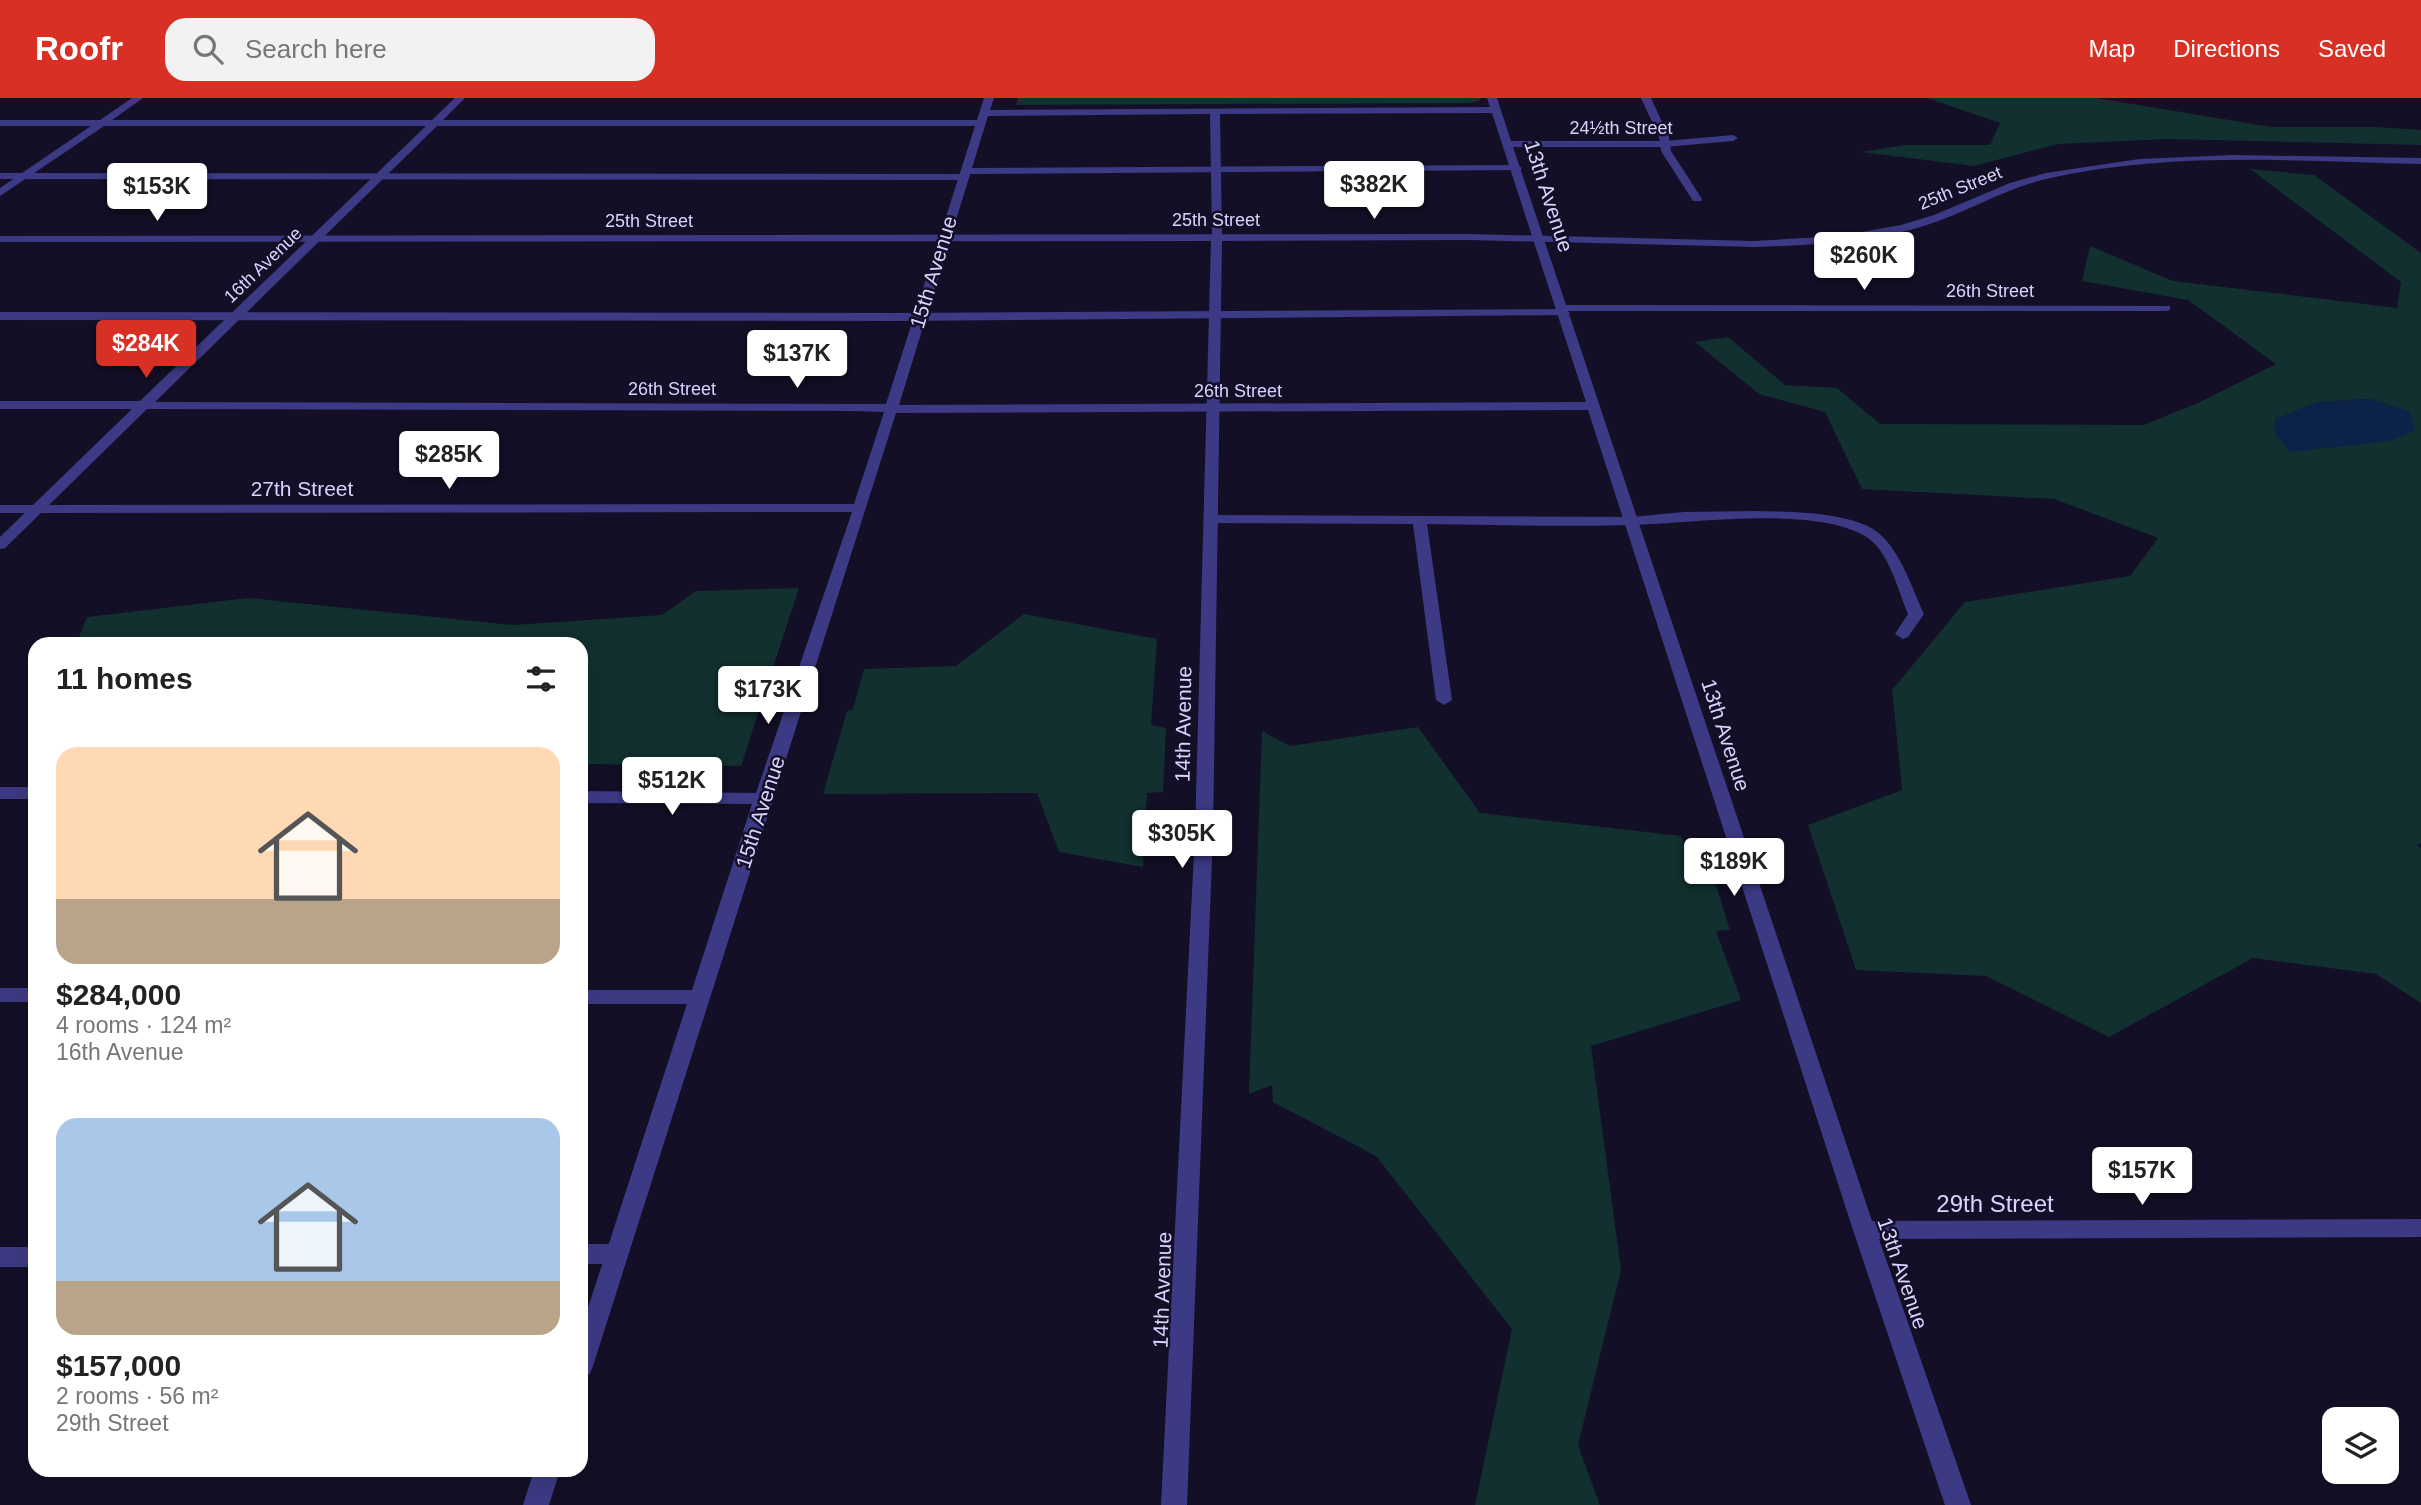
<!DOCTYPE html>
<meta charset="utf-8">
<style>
body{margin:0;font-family:Helvetica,sans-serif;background:#f2f2f2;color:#222;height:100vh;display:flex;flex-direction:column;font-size:26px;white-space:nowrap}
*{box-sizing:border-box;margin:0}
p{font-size:23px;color:#767676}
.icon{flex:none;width:38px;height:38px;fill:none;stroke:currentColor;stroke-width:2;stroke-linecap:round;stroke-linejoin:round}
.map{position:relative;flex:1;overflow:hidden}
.sheet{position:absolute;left:28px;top:539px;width:560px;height:840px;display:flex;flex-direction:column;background:#fff;border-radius:21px;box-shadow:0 7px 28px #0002}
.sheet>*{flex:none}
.fabs{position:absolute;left:2322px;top:1309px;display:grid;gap:14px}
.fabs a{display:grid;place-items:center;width:77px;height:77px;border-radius:14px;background:#fff;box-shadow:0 7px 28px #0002;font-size:35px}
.price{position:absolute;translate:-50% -60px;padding:0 16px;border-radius:7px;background:#fff;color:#222;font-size:23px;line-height:46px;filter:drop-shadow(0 2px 4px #0008)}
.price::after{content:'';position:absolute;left:50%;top:42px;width:21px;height:16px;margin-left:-10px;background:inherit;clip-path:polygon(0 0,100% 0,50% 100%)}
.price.selected{background:#d93025;color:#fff}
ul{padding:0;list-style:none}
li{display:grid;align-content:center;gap:14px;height:371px;padding:0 28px}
li span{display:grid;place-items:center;height:217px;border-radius:21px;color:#555}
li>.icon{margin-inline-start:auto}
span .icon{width:126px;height:126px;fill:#fffc;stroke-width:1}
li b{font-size:30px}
h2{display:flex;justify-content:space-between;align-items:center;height:84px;padding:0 28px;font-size:30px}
header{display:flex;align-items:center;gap:42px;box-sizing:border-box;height:98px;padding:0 35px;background:#d93025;color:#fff}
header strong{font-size:33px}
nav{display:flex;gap:38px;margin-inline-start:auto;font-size:24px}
.search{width:490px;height:63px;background:#f2f2f2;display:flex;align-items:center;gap:18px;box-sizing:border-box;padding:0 24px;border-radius:21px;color:#767676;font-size:26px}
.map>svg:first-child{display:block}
</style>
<header>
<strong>Roofr</strong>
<div class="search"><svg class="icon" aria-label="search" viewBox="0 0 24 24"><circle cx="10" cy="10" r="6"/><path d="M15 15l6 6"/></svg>Search here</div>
<nav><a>Map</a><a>Directions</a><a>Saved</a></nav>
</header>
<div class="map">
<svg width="2421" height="1407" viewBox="0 0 2421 1407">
<rect width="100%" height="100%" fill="#130f26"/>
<!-- green -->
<g fill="#12302f" fill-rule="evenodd">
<path d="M1018 0H1480L1481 2 1471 5 1016 7Z"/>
<path d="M1927 0H2096L2272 29H2376L2421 32V47L2169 41 2058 46 1974 68 1861 54 1905 47H1990L2000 25Z"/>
<path d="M2250 71 2314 77 2421 155V745L2417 747 2421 750V905L2376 876 2253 860 2109 939 1986 878 1856 872 1808 727 1902 692 1892 592 1965 504 2130 478 2158 440 2054 401 1862 391 1825 314 1759 296 1695 244 1728 239 1785 287 1837 290 1880 326 2144 327 2200 304 2276 266 2188 202 2082 183 2090 148 2173 183 2397 210 2401 184ZM2370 301 2409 314 2414 333 2317 304Z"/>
<path d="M799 490 741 668 581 666V546H76L87 519 248 500 513 527 662 517 696 493Z"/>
<path d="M1024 516 1157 541 1151 627 1166 630 1163 694 1147 695 1143 769 1059 754 1037 695 823 696 847 613 853 611 864 571 956 568Z"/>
<path d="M1418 629 1480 715 1681 738 1692 767 1710 768 1730 832 1716 833 1741 902 1591 948 1621 1172 1578 1347 1600 1407H1475L1512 1231 1376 1058 1273 1004 1272 987 1249 996 1262 633 1290 648Z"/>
</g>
<!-- water -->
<path fill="#0c2248" d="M2370 301 2409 313 2415 333 2388 343 2290 354 2274 334 2275 321 2317 304Z"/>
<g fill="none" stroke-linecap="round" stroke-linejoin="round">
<!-- service -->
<g fill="#3d3a85" fill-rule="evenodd">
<path d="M1641 0H1651L1669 39 1671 53 1702 101 1701 103H1693L1661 53 1659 39Z"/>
<path d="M1517 67 1522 70 1521 72 966 76 961 73 966 70Z"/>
<path d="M0 75 964 76 969 79 964 82 0 81Z"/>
<path d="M1564 211 1570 215 1568 217 895 223 0 222V214L895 215Z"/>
<path d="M0 407H37L44 411 37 415H0Z"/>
<path d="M1756 413C1789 414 1859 413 1883 439 1903 460 1912 490 1924 516L1908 539 1903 541 1895 536 1908 516C1898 493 1889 452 1865 438 1812 407 1690 426 1629 427 1562 429 1495 427 1427 426L1452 602 1444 607 1436 602 1413 426 1211 425 1204 421 1211 417 1632 419 1684 414Z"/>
<path d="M581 1146H617L625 1149 628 1156 625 1163 617 1166H581Z"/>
<rect x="0" y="1149" width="35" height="20"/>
</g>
<!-- minor -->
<g fill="#3d3a85" fill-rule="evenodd">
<path d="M132 0H143L112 22H432L455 0H465L443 22H977L984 0H994L990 12 1490 9 1487 0H1497L1511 43H1665L1733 37 1738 40 1733 43 1665 49H1513L1566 207 2170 208V212L2166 213H1568L1872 1123 2421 1121V1139L1879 1141 1971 1407H1945L1853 1132 1588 312 896 315 593 1268 590 1276 581 1279V1231L687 906H581V892H692L752 706 581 705V693L756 695 852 414 41 415 5 450 0 451V439L132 311H0V303H140L426 28H104L0 98V90L91 28H0V22H100ZM1492 15 1586 304 899 307 988 18 1210 16 1212 139 1217 142 1222 139 1220 16ZM437 28H975L886 306 155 304ZM147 311 853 313 884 314 854 406 49 407Z"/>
<rect x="0" y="689" width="35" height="12"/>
<rect x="0" y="890" width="35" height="14"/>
<path d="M534 1372H560L549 1407H523Z"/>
</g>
<!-- tertiary -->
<path fill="#3d3a85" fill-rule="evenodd" d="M2233 57 2421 60V66C2297 63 2168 53 2046 81 2004 91 1967 114 1927 127 1872 145 1812 147 1754 149L1469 142 1222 143 1213 735 1187 1407H1161L1195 735 1211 143 0 144V138L1469 136 1754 143 1839 138 1901 127 1934 117 2010 85 2046 75 2139 61Z"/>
</g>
<g text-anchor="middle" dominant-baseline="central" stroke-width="5" stroke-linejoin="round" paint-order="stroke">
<!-- far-street labels -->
<g font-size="18" fill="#d9d4ff" stroke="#130f26">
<text x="1621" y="30">24½th Street</text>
<text transform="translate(1960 90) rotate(-22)">25th Street</text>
<text x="1216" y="122">25th Street</text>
<text x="649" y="123">25th Street</text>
<text transform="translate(263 167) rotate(-44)">16th Avenue</text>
<text x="1990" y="193">26th Street</text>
<text x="672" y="291">26th Street</text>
<text x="1238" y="293">26th Street</text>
</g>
<!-- street labels -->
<g font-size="21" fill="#d9d4ff" stroke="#130f26">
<text transform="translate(1549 98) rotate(72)">13th Avenue</text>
<text transform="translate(933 174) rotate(-73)">15th Avenue</text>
<text x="302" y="390">27th Street</text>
<text transform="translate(1183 626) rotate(-89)">14th Avenue</text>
<text transform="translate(1726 637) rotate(72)">13th Avenue</text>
<text transform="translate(760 714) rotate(-72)">15th Avenue</text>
<text transform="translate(1903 1175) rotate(71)">13th Avenue</text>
<text transform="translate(1162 1192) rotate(-88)">14th Avenue</text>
</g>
<!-- near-street labels -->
<g font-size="24" fill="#d9d4ff" stroke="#130f26">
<text x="1995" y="1105">29th Street</text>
</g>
</g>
</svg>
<div class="fabs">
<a><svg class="icon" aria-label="layers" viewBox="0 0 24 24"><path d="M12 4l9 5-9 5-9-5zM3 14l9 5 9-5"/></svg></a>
</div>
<b class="price" style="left:1374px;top:123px">$382K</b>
<b class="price" style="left:157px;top:125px">$153K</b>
<b class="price" style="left:1864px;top:194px">$260K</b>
<b class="price selected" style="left:146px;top:282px">$284K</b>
<b class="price" style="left:797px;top:292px">$137K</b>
<b class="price" style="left:449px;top:393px">$285K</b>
<b class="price" style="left:768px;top:628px">$173K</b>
<b class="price" style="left:672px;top:719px">$512K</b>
<b class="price" style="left:1182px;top:772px">$305K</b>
<b class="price" style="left:1734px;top:800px">$189K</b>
<b class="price" style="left:2142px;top:1109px">$157K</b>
<section class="sheet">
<h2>11 homes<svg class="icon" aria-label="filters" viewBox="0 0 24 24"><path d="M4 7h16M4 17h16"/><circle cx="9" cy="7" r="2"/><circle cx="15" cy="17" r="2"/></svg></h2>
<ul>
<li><span style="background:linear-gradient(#ffd9b3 70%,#b9a48a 0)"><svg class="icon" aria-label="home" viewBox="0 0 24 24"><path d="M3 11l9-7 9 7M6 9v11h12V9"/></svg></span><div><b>$284,000</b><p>4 rooms · 124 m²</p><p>16th Avenue</p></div></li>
<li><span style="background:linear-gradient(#a9c7e8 75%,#b9a48a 0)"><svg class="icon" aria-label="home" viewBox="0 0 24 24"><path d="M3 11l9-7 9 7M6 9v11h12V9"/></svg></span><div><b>$157,000</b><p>2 rooms · 56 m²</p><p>29th Street</p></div></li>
</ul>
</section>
</div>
